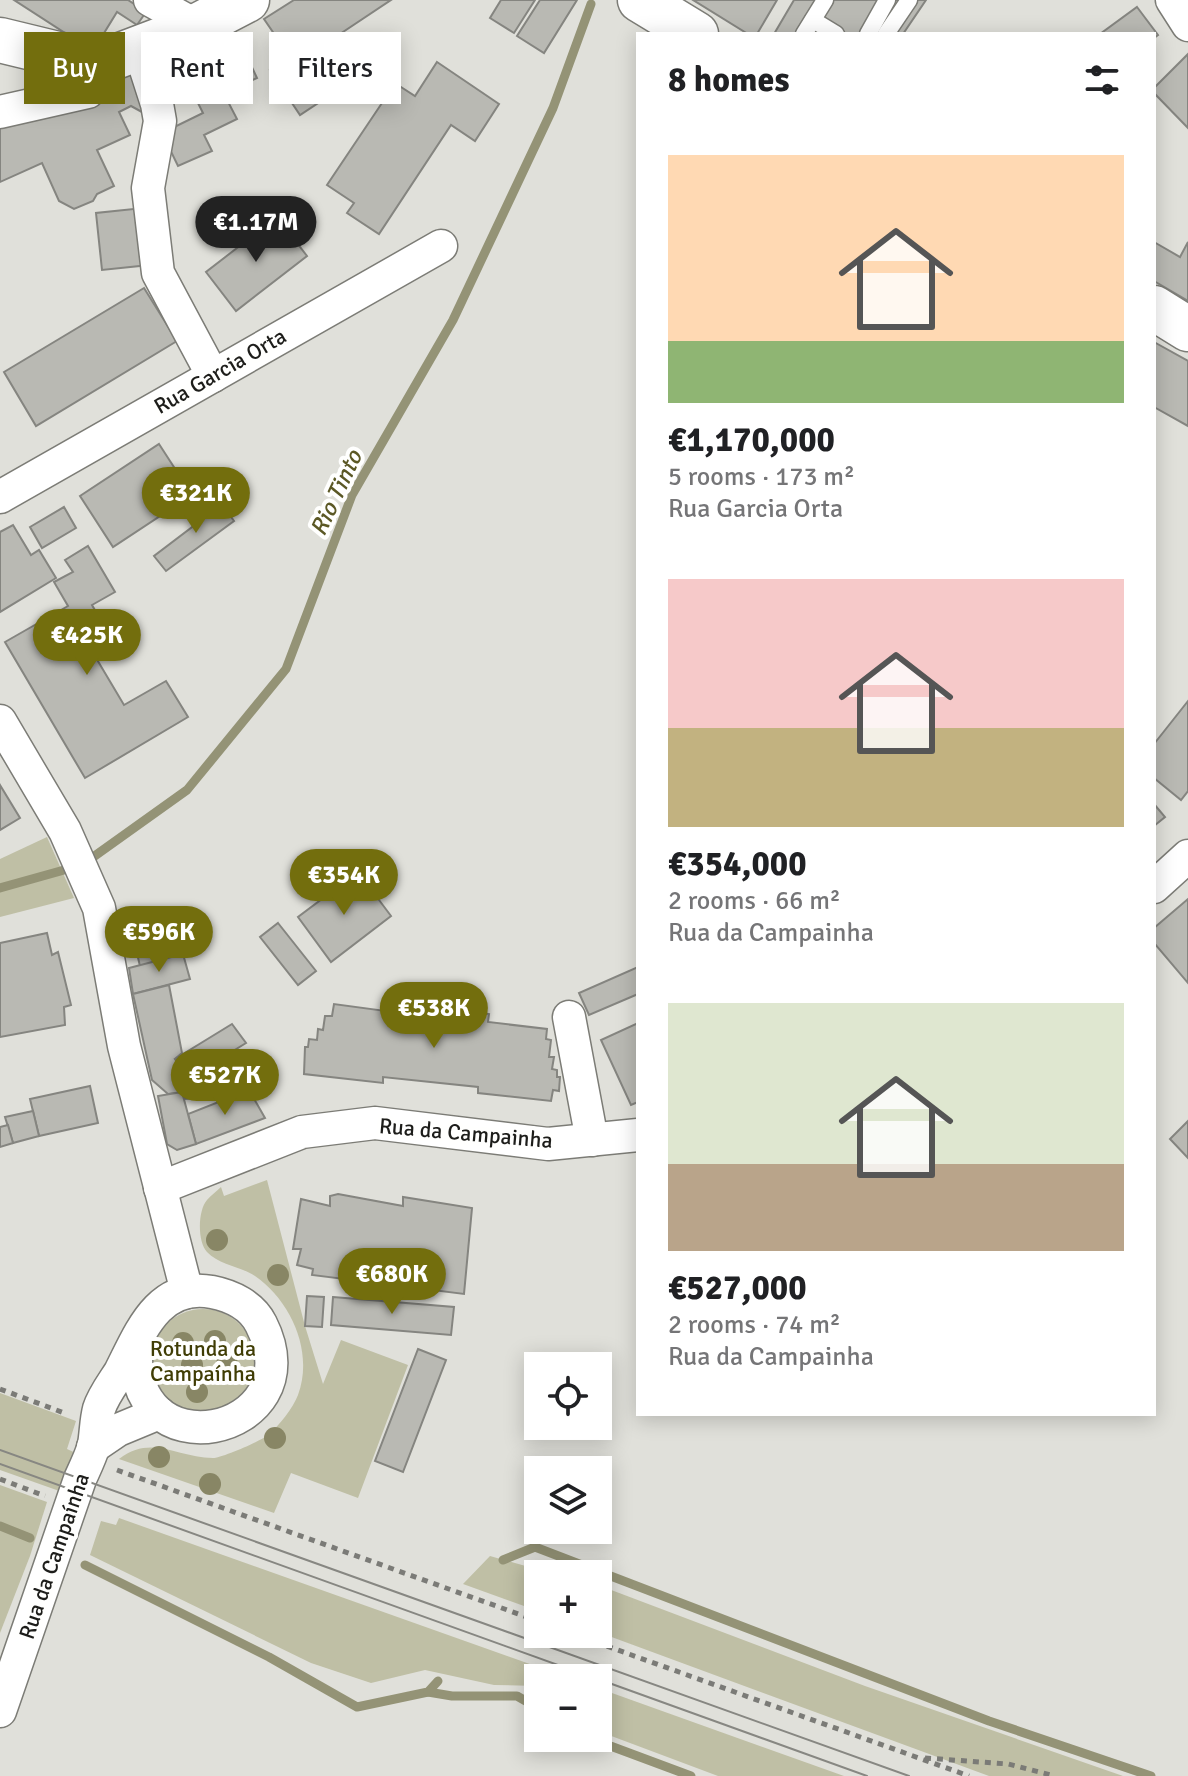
<!DOCTYPE html>
<meta charset="utf-8">
<style>
body{margin:0;font-family:Signika,sans-serif;background:#f6f6f6;color:#202124;height:100vh;display:flex;flex-direction:column;font-size:30px;white-space:nowrap}
*{box-sizing:border-box;margin:0}
p{font-size:26px;color:#757577}
.icon{flex:none;width:44px;height:44px;fill:none;stroke:currentColor;stroke-width:2;stroke-linecap:round;stroke-linejoin:round}
.map{position:relative;flex:1;overflow:hidden}
.sheet{position:absolute;left:636px;top:32px;width:520px;height:1384px;display:flex;flex-direction:column;background:#fff;border-radius:0px;box-shadow:0 4px 20px #0003}
.sheet>*{flex:none}
.top-card{position:absolute;left:24px;top:32px;width:492px;height:72px;display:flex;gap:16px}
.buttons{position:absolute;left:524px;top:1352px;display:grid;gap:16px}
.buttons a{display:grid;place-items:center;width:88px;height:88px;border-radius:0px;background:#fff;box-shadow:0 4px 20px #0003;font-size:40px}
.price{position:absolute;translate:-50% -68px;padding:0 18px;border-radius:28px;background:#736e0d;color:#fff;font-size:26px;line-height:52px;filter:drop-shadow(0 2px 4px #0008)}
.price::after{content:'';position:absolute;left:50%;top:48px;width:24px;height:18px;margin-left:-12px;background:inherit;clip-path:polygon(0 0,100% 0,50% 100%)}
.price.active{background:#222;color:#fff}
ul{padding:0;list-style:none}
li{display:grid;align-content:center;gap:16px;height:424px;padding:0 32px}
li span{display:grid;place-items:center;height:248px;border-radius:0px;color:#555}
li>.icon{margin-inline-start:auto}
span .icon{width:144px;height:144px;fill:#fffc;stroke-width:1}
li b{font-size:34px}
h2{display:flex;justify-content:space-between;align-items:center;height:96px;padding:0 32px;font-size:34px}
.pill{padding:0 28px;border-radius:0px;background:#fff;box-shadow:0 4px 20px #0003;font-size:28px;line-height:72px}
.pill.active{background:#736e0d;color:#fff}
.map>svg:first-child{display:block}
</style>
<div class="map">
<svg width="1188" height="1776" viewBox="0 0 1188 1776">
<rect width="100%" height="100%" fill="#e0e0da"/>
<!-- green -->
<g fill="#bfbfa5">
<path d="M47 837 74 898 0 917V859Z"/>
<path d="M267 1180 305 1326 323 1384 341 1340 408 1365 358 1498 291 1473 274 1513 119 1459C152 1434 177 1458 213 1458 221 1458 261 1441 268 1435 279 1426 293 1408 298 1395 314 1352 291 1301 255 1276 240 1266 219 1265 207 1252 197 1241 198 1210 207 1200 211 1195 217 1191 221 1187L224 1196Z"/>
<circle cx="203" cy="1361" r="52"/>
<path d="M0 1393 76 1421 67 1449 78 1454 65 1493 0 1470Z"/>
<path d="M0 1485 47 1502 30 1556 0 1633Z"/>
<path d="M119 1518 569 1678H538V1686L494 1685 425 1670 371 1683 311 1663 90 1555 101 1521 116 1525Z"/>
<path d="M490 1556 529 1567 536 1561 570 1574H538V1611L463 1584Z"/>
<path d="M598 1585 865 1686 1123 1776H989L598 1632Z"/>
<path d="M598 1688 844 1776H718L598 1731Z"/>
</g>
<g fill="none" stroke-linecap="round" stroke-linejoin="round">
<!-- stream -->
<g stroke="#949376" stroke-width="9">
<path d="M0 888 82 865 187 790 286 669 352 495 453 320 553 108 591 4"/>
<path d="M0 1526 30 1538"/>
<path d="M503 1560 535 1547 989 1721 1151 1776"/>
<path d="M85 1565 269 1657 357 1707 428 1692 438 1681"/>
<path d="M428 1692 452 1696H517L538 1708"/>
<path d="M589 1738 691 1776"/>
</g>
</g>
<!-- building -->
<g fill="#b9b9b3" stroke="#858580" stroke-width="2">
<path d="M14 0H128L146 12 137 25 117 12 93 51Z"/>
<path d="M294 0H391L340 34 365 72 300 115 270 70 290 57 264 19Z"/>
<path d="M501 0H535L514 33 490 18Z"/>
<path d="M540 0H577L544 53 517 36Z"/>
<path d="M693 0H777L757 34H748Z"/>
<path d="M794 0H926L903 34H774Z"/>
<path d="M1137 7 1158 35 1154 38V34H1100Z"/>
<path d="M235 31 257 78 224 94 237 119 204 135 212 151 178 166 162 133 203 113 192 91 168 102 153 70Z"/>
<path d="M1188 54V128L1154 93V88Z"/>
<path d="M437 62 499 104 475 141 451 125 379 234 347 213 354 203 327 185 386 97 391 100 401 87 415 96Z"/>
<path d="M139 63 151 117 131 106 119 112 130 135 97 150 114 186 97 194 93 201 74 209 59 201 42 163 0 182V127Z"/>
<path d="M143 208 149 265 102 270 96 213Z"/>
<path d="M277 217 307 256 236 311 206 272Z"/>
<path d="M1154 242 1180 257 1188 242V301L1154 281Z"/>
<path d="M144 288 177 341 36 426 4 372Z"/>
<path d="M1154 342 1188 361V426L1154 407Z"/>
<path d="M159 444 192 495 113 547 80 496Z"/>
<path d="M218 499 234 521 166 571 154 556 200 521 196 516Z"/>
<path d="M64 507 76 528 42 548 30 527Z"/>
<path d="M13 525 31 555 39 550 56 578 0 612V532Z"/>
<path d="M88 546 115 592 92 605 103 624 83 636 124 705 166 681 188 717 85 778 5 642 68 606 54 582 73 572 65 560Z"/>
<path d="M1188 701V791L1181 800 1154 778V744Z"/>
<path d="M0 785 20 818 0 830Z"/>
<path d="M1154 804 1165 817 1154 826Z"/>
<path d="M358 872 391 916 331 962 298 917Z"/>
<path d="M1188 899V983L1154 943V928Z"/>
<path d="M278 923 316 971 298 985 260 937Z"/>
<path d="M158 926 166 959 140 966 132 933Z"/>
<path d="M47 933 52 955 58 952 71 1005 64 1007 65 1025 0 1037V943Z"/>
<path d="M183 954 190 979 133 994 129 968Z"/>
<path d="M638 967V994L589 1015 579 993Z"/>
<path d="M169 985 182 1053 175 1059 189 1078 198 1098 184 1099 182 1092 168 1094 152 1080 133 994Z"/>
<path d="M387 1001 489 1014 488 1022 547 1029 546 1039 551 1040 549 1057H554L552 1069 557 1070V1077H560L559 1091 553 1090 551 1101 478 1093V1087L383 1077V1083L304 1074 305 1047H308L309 1039 317 1040 318 1029 323 1030 325 1016H332L334 1004 385 1011Z"/>
<path d="M638 1023V1102L631 1105 601 1040Z"/>
<path d="M232 1024 246 1043 189 1078 175 1059Z"/>
<path d="M90 1086 98 1123 39 1136 30 1099Z"/>
<path d="M249 1090 265 1118 196 1144 188 1114Z"/>
<path d="M182 1092 196 1144 177 1150 167 1144 158 1096Z"/>
<path d="M33 1111 39 1136 13 1143 5 1117Z"/>
<path d="M1188 1121V1158L1170 1139Z"/>
<path d="M8 1125 13 1143 0 1147V1127Z"/>
<path d="M338 1194 403 1206V1197L472 1208 464 1294 312 1275 313 1269 297 1265 301 1249H293L301 1199 330 1206V1196Z"/>
<path d="M307 1296 324 1297 322 1327 305 1326Z"/>
<path d="M333 1297 454 1307 451 1335 331 1325Z"/>
<path d="M418 1349 446 1360 403 1472 375 1461Z"/>
</g>
<g fill="none" stroke-linecap="round" stroke-linejoin="round">
<defs>
<g id="lane">
<path d="M813 20 836 34"/>
<path d="M804 34 825 0"/>
<path d="M868 34 887 0"/>
<path d="M886 34 909 0"/>
</g>
<g id="street">
<path d="M150 0 197 26"/>
<path d="M1172 0 1188 25"/>
<path d="M139 48 157 104 160 121 148 188 158 273 213 376"/>
<path d="M0 112 88 92 110 59"/>
<path d="M0 497 441 246"/>
<path d="M0 721 65 831 99 908 124 1046 187 1292"/>
<path d="M1154 887 1188 856"/>
<path d="M569 1017 592 1140"/>
<path d="M160 1188 302 1132 375 1123 548 1144 638 1135"/>
<path d="M93 1447 118 1430 159 1413"/>
<path d="M0 1711 80 1479C85 1468 91 1456 94 1445 96 1433 96 1420 99 1409 103 1396 113 1383 120 1372 140 1333 158 1282 212 1292 232 1296 252 1306 261 1324 318 1436 120 1479 137 1339"/>
</g>
<g id="secondary">
<path d="M640 0 696 34"/>
<path d="M0 40 74 58 110 59 197 26 247 0"/>
<path d="M1154 308 1188 329"/>
</g>
</defs>
<!-- lane casing -->
<use href="#lane" stroke="#7c7c76" stroke-width="19"/>
<!-- street casing -->
<use href="#street" stroke="#7c7c76" stroke-width="35"/>
<!-- secondary casing -->
<use href="#secondary" stroke="#7c7c76" stroke-width="47"/>
<!-- path -->
<g stroke="#7b7b77" stroke-width="5" stroke-dasharray="6 6" stroke-linecap="butt">
<path d="M0 1389 67 1414"/>
<path d="M117 1470 538 1621"/>
<path d="M0 1479 45 1496"/>
<path d="M573 1634 969 1776"/>
<path d="M925 1758 1008 1764 1055 1776"/>
</g>
<!-- lane -->
<use href="#lane" stroke="#fff" stroke-width="16"/>
<!-- street -->
<use href="#street" stroke="#fff" stroke-width="32"/>
<!-- secondary -->
<use href="#secondary" stroke="#fff" stroke-width="44"/>
<!-- tram -->
<g stroke="#878782" stroke-width="2">
<path d="M0 1450 909 1776"/>
<path d="M0 1464 594 1678"/>
<path d="M598 1679 867 1776"/>
</g>
</g>
<!-- trees -->
<g fill="#888665">
<circle cx="217" cy="1240" r="11"/>
<circle cx="278" cy="1275" r="11"/>
<circle cx="215" cy="1341" r="11"/>
<circle cx="183" cy="1343" r="11"/>
<circle cx="227" cy="1364" r="11"/>
<circle cx="192" cy="1365" r="11"/>
<circle cx="197" cy="1392" r="11"/>
<circle cx="275" cy="1438" r="11"/>
<circle cx="159" cy="1457" r="11"/>
<circle cx="210" cy="1484" r="11"/>
</g>
<g text-anchor="middle" dominant-baseline="central" stroke-width="8" stroke-linejoin="round" paint-order="stroke">
<!-- street labels -->
<g font-size="22" fill="#1d1d1a" stroke="#fffffe">
<text transform="translate(220 371) rotate(-30)">Rua Garcia Orta</text>
<text transform="translate(466 1133) rotate(5)">Rua da Campainha</text>
<text transform="translate(54 1556) rotate(-71)">Rua da Campaínha</text>
</g>
<!-- park labels -->
<g font-size="22" fill="#403d05" stroke="#fffffe">
<text x="203" y="1348">Rotunda da<tspan x="203" dy="25">Campaínha</tspan></text>
</g>
<!-- water labels -->
<g font-size="24" font-style="italic" fill="#5b5825" stroke="#fffffe">
<text transform="translate(336 493) rotate(-65)">Rio Tinto</text>
</g>
</g>
</svg>
<div class="buttons">
<a><svg class="icon" aria-label="locate" viewBox="0 0 24 24"><circle cx="12" cy="12" r="6"/><path d="M12 2v4M12 18v4M2 12h4M18 12h4"/></svg></a>
<a><svg class="icon" aria-label="layers" viewBox="0 0 24 24"><path d="M12 4l9 5-9 5-9-5zM3 14l9 5 9-5"/></svg></a>
<a>+</a>
<a>−</a>
</div>
<b class="price active" style="left:256px;top:264px">€1.17M</b>
<b class="price" style="left:196px;top:535px">€321K</b>
<b class="price" style="left:87px;top:677px">€425K</b>
<b class="price" style="left:344px;top:917px">€354K</b>
<b class="price" style="left:159px;top:974px">€596K</b>
<b class="price" style="left:434px;top:1050px">€538K</b>
<b class="price" style="left:225px;top:1117px">€527K</b>
<b class="price" style="left:392px;top:1316px">€680K</b>
<div class="top-card">
<a class="pill active">Buy</a>
<a class="pill">Rent</a>
<a class="pill">Filters</a>
</div>
<section class="sheet">
<h2>8 homes<svg class="icon" aria-label="filters" viewBox="0 0 24 24"><path d="M4 7h16M4 17h16"/><circle cx="9" cy="7" r="2"/><circle cx="15" cy="17" r="2"/></svg></h2>
<ul>
<li><span style="background:linear-gradient(#ffd9b3 75%,#8fb573 0)"><svg class="icon" aria-label="home" viewBox="0 0 24 24"><path d="M3 11l9-7 9 7M6 9v11h12V9"/></svg></span><div><b>€1,170,000</b><p>5 rooms · 173 m²</p><p>Rua Garcia Orta</p></div></li>
<li><span style="background:linear-gradient(#f6c9c9 60%,#c2b280 0)"><svg class="icon" aria-label="home" viewBox="0 0 24 24"><path d="M3 11l9-7 9 7M6 9v11h12V9"/></svg></span><div><b>€354,000</b><p>2 rooms · 66 m²</p><p>Rua da Campainha</p></div></li>
<li><span style="background:linear-gradient(#dfe7d0 65%,#b9a48a 0)"><svg class="icon" aria-label="home" viewBox="0 0 24 24"><path d="M3 11l9-7 9 7M6 9v11h12V9"/></svg></span><div><b>€527,000</b><p>2 rooms · 74 m²</p><p>Rua da Campainha</p></div></li>
</ul>
</section>
</div>
